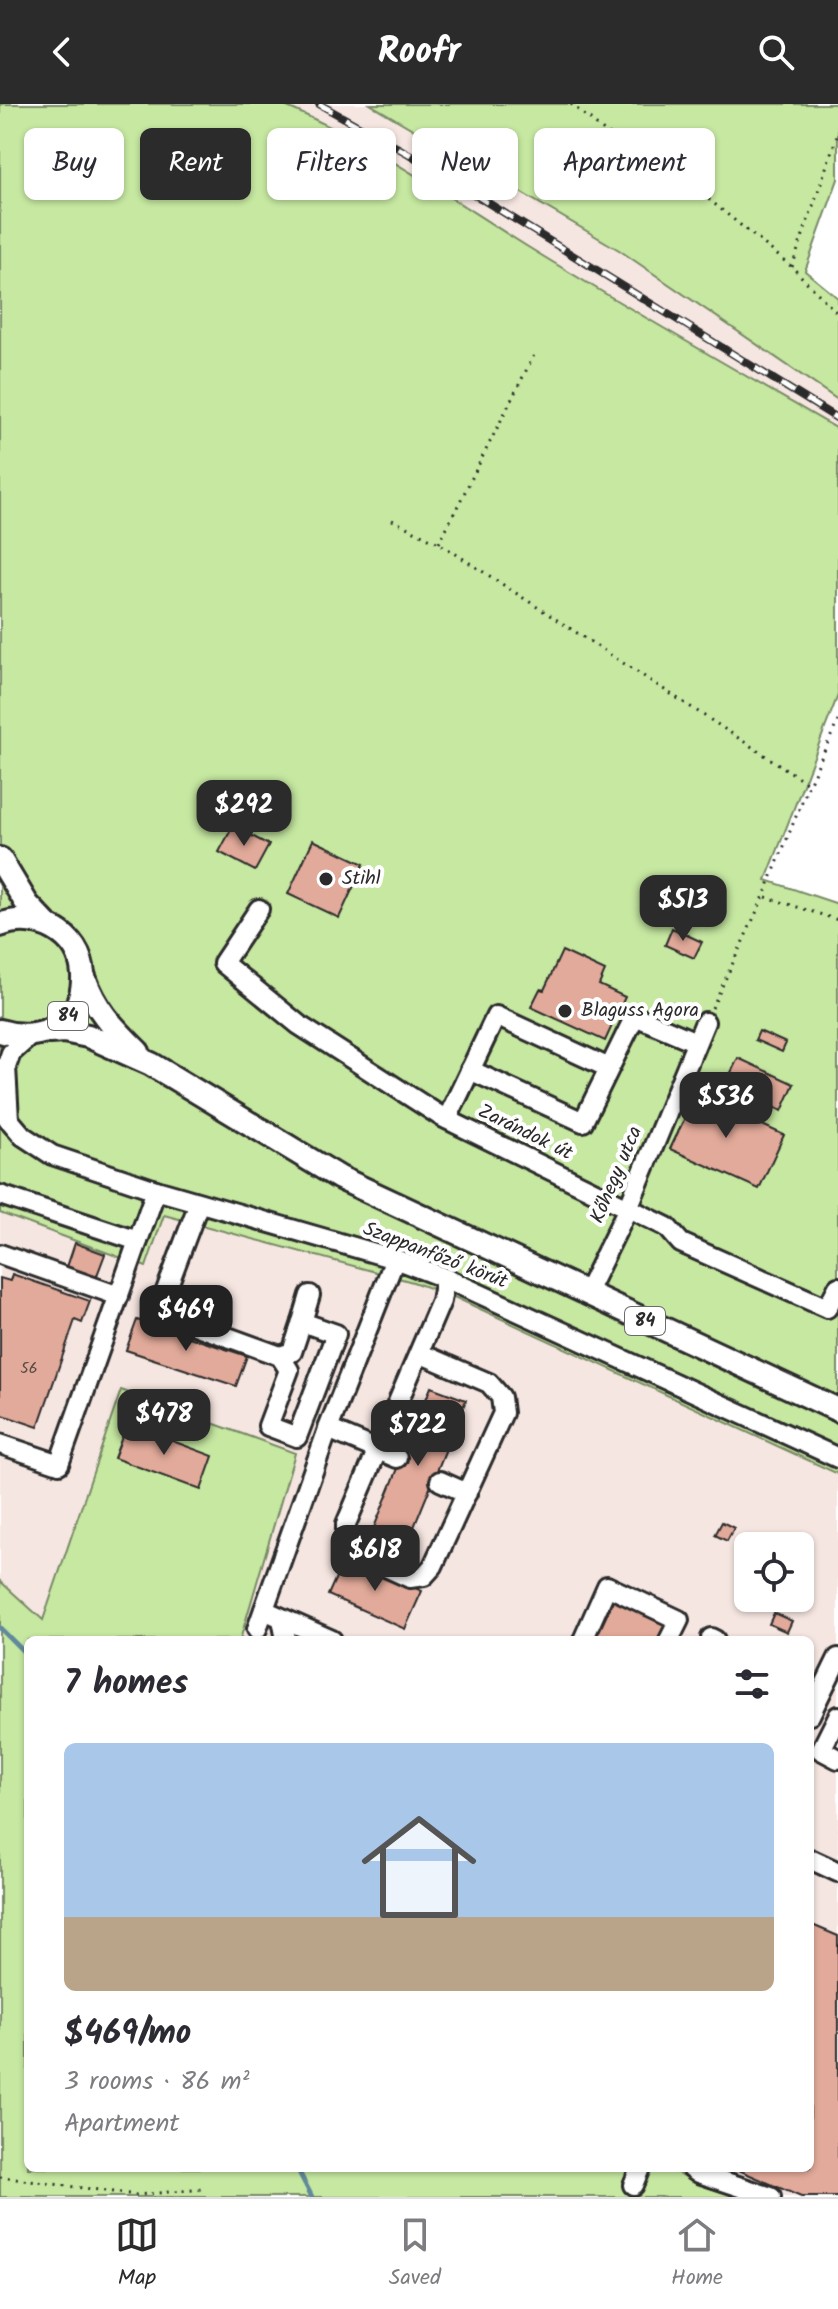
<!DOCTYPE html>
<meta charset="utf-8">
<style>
body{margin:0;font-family:Kalam,sans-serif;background:#f7f7f7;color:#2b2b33;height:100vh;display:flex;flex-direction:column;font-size:30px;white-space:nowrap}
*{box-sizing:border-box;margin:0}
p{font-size:26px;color:#7c7c81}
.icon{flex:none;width:44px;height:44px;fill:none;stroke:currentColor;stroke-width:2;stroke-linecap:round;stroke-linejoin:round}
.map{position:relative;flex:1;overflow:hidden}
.drawer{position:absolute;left:24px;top:1532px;width:790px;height:536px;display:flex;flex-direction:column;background:#fff;border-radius:12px;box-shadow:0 2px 6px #0004}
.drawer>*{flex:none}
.top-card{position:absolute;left:24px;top:24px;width:790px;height:72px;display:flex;gap:16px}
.controls{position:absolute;left:734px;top:1428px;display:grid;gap:16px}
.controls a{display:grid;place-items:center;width:80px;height:80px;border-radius:12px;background:#fff;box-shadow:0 2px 6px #0004;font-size:40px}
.price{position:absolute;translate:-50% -68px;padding:0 18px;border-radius:16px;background:#2b2b2b;color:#fff;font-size:26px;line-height:52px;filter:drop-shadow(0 2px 4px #0008)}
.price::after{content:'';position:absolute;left:50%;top:48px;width:24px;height:18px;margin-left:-12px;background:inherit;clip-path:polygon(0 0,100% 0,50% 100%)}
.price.active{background:#222;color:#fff}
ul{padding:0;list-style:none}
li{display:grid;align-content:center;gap:16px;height:424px;padding:0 40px}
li+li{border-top:2px solid #e1e1e2}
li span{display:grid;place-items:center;height:248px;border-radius:12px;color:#555}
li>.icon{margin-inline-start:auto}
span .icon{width:144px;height:144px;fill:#fffc;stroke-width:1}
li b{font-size:34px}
h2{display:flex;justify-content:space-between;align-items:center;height:96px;padding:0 40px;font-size:34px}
.chip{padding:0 28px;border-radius:12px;background:#fff;box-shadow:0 2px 6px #0004;font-size:28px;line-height:72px}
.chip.active{background:#2b2b2b;color:#fff}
header{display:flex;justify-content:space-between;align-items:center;height:104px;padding:0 40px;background:#2b2b2b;color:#fff;font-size:36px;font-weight:600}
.dock{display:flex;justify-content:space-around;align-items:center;height:112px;border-top:2px solid #e1e1e2;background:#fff;font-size:22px;color:#7c7c81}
.dock a{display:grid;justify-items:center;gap:4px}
.dock .active{color:#2b2b2b}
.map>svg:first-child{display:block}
</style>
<header><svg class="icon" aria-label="back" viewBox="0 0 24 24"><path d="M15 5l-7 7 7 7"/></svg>Roofr<svg class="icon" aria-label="search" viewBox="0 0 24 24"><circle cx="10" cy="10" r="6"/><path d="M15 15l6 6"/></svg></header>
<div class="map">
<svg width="838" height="2093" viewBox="0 0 838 2093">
<rect width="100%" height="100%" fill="#fff"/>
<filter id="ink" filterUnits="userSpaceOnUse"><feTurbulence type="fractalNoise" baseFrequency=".0125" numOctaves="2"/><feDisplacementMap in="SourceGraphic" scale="16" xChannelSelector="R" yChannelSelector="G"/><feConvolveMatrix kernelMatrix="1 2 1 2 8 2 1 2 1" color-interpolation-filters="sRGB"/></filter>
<g filter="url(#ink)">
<!-- built -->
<g fill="#f6e6e1" fill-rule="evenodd">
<path d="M280 0H370L379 4 619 146 838 296V325L624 202 307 11Z"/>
<path d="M0 1109 145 1163 164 1111 413 1178 454 1193 838 1370V2093H738L665 2064H810V1536H240L295 1350 121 1287 43 1517 0 1477ZM748 1442H800V1494H748Z"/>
</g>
<!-- green -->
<g fill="#c6e8a1" stroke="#788a66" stroke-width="2">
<path d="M0 0H280C368 36 448 93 528 143 630 206 734 265 838 325V591L766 776 838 800V1370L454 1193 413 1178 164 1111 146 1163 0 1109Z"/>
<path d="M370 0H838V75L805 167 838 194V296L619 146Z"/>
<path d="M121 1286 295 1349 240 1536H28V2064H665L738 2093H0V1477L43 1516Z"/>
</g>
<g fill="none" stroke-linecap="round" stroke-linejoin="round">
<!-- stream -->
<g stroke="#618a9b" stroke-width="5">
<path d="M0 1524 28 1552"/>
<path d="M297 2064 312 2093"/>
</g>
</g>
<!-- building -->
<g fill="#e2aa9a" stroke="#2b2b2b" stroke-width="2">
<path d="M233 722 269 741 255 767 219 748Z"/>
<path d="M313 736 364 760 339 814 288 790Z"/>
<path d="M672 824 702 838 694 854 665 841Z"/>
<path d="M562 847 605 867 599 881 625 893 605 937 531 903 540 885 544 886Z"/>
<path d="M759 927 786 939 782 948 755 936Z"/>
<path d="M738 954 794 980 782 1007 725 981Z"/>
<path d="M700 982 723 993 719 1001 784 1031 759 1085 670 1045Z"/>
<path d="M75 1139 105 1150 96 1174 67 1163Z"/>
<path d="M12 1170 90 1197 82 1219 75 1216 38 1323 0 1310V1174L10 1177Z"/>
<path d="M137 1216 247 1252 236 1282 126 1246Z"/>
<path d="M431 1283 466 1296 405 1445 371 1431Z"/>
<path d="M127 1320 213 1352 201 1386 114 1354Z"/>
<path d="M722 1418 734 1424 727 1437 715 1431Z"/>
<path d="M345 1453 422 1487 405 1525 328 1491Z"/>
<path d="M616 1491 672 1517 663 1536H595Z"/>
<path d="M774 1509 792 1517 787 1528 769 1520Z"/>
<path d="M810 1820 838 1832V2093H801L734 2064H810Z"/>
</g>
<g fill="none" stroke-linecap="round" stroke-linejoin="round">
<defs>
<g id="minor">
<path d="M259 805 223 859 299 921 442 1013 667 1123 681 1139 827 1204 838 1183"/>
<path d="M470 966 583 1018 635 912 696 938"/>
<path d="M0 1005 23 1032 52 1051 156 1086 395 1155 445 1174 838 1354"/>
<path d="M447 1015 496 912 609 964"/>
<path d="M9 1016 6 963 11 949 30 932"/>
<path d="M0 1091 138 1137 156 1086"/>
<path d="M199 1099 161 1200 170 1212 280 1252 289 1266 268 1322 297 1333 336 1230 302 1218 292 1248 280 1252"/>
<path d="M0 1150 119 1192"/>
<path d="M586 1190 628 1104 705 918"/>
<path d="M302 1218 310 1191"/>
<path d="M419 1249 489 1279 501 1293 503 1309 433 1462 424 1472 410 1474 357 1450 346 1436V1420L441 1197 445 1174"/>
<path d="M328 1325 397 1354"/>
<path d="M0 1340 59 1360 138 1137"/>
<path d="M440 1377 467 1389"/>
<path d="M264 1506 332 1536"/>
<path d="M282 1515 286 1536"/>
<path d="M257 1525 328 1325 395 1155"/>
<path d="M711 1534 715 1536"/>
<path d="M583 1536 607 1482 679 1516 669 1536"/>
<path d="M810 1611 838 1554"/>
<path d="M838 1612 821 1646 838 1655"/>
<path d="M810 1755 838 1768"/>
<path d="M692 2064 699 2069 771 2093"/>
<path d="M633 2081 640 2064"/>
</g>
<g id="major">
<path d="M0 755 27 800 45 819"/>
<path d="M0 821C36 807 81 829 83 871 85 918 41 940 0 927"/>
<path d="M84 873C96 907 113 923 138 948"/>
<path d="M49 928 64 927 88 932 151 960 340 1074 838 1306"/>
</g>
</defs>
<!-- minor casing -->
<use href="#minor" stroke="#2b2b2b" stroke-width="24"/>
<!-- major casing -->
<use href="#major" stroke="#2b2b2b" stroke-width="28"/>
<!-- path -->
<g stroke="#2b2b2b" stroke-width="3" stroke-dasharray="2 6" stroke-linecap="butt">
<path d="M571 0 605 28 674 67 792 163 838 210"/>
<path d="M792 163 838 29"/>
<path d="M392 416 439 439 809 680"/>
<path d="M439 439 535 249"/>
<path d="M766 793 838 816"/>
<path d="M712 904 764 792 809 680 838 617"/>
<path d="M0 2073 136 2091 204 2085"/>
</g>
<!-- minor -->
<use href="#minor" stroke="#fff" stroke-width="18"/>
<!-- major -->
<use href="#major" stroke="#fff" stroke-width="22"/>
<defs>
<path id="rail" d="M319 0 409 50 838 315"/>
</defs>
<!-- rail casing -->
<use href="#rail" stroke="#2b2b2b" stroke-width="8"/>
<!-- rail -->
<use href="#rail" stroke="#fff" stroke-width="5" stroke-dasharray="15" stroke-linecap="butt"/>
</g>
</g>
<!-- markers -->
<g fill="#2b2b2b" stroke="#fff" stroke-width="3">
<circle cx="326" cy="775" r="8"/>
<circle cx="565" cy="907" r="8"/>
</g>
<g text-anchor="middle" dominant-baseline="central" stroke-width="8" stroke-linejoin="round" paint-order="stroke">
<!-- number labels -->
<g font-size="16" fill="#594b47">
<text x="29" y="1264">56</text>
</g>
<!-- shield labels -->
<g fill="#fff" stroke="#6b6b6b" stroke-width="2">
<rect x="48" y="898" width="40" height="28" rx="6"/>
<rect x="625" y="1203" width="40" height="28" rx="6"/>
</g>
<g font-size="18" font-weight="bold" fill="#2b2b2b">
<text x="68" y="912">84</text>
<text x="645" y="1217">84</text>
</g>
<!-- poi labels -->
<g font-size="20" fill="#2b2b2b" stroke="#fff" text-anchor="start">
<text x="342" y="775">Stihl</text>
<text x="581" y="907">Blaguss Agora</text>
</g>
<!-- street labels -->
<g font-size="20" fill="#2b2b2b" stroke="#fff">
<text transform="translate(525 1029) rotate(26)">Zarándok út</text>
<text transform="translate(617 1071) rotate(-67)">Kőhegy utca</text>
<text transform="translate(435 1152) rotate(21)">Szappanfőző körút</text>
</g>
</g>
</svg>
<div class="controls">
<a><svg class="icon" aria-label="locate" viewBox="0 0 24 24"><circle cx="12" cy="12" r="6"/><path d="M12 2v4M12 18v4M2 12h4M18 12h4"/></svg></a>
</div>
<b class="price" style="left:244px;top:744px">$292</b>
<b class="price" style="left:683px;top:839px">$513</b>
<b class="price" style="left:726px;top:1036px">$536</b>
<b class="price active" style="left:186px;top:1249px">$469</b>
<b class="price" style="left:164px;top:1353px">$478</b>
<b class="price" style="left:418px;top:1364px">$722</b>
<b class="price" style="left:375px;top:1489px">$618</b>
<div class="top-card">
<a class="chip">Buy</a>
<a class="chip active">Rent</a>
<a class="chip">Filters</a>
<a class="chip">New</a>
<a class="chip">Apartment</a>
</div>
<section class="drawer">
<h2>7 homes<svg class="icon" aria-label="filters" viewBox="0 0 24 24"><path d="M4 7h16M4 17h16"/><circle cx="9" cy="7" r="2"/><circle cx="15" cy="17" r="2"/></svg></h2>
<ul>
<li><span style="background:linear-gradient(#a9c7e8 70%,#b9a48a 0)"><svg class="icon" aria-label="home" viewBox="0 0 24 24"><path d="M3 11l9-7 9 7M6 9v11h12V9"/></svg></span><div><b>$469/mo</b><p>3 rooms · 86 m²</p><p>Apartment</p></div></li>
</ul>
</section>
</div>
<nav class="dock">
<a class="active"><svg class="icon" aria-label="map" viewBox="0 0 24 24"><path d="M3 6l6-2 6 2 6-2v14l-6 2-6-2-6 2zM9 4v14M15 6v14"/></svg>Map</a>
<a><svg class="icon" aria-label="saved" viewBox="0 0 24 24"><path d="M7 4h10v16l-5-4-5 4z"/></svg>Saved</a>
<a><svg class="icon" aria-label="home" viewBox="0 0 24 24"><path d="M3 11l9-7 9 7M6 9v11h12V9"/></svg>Home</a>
</nav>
